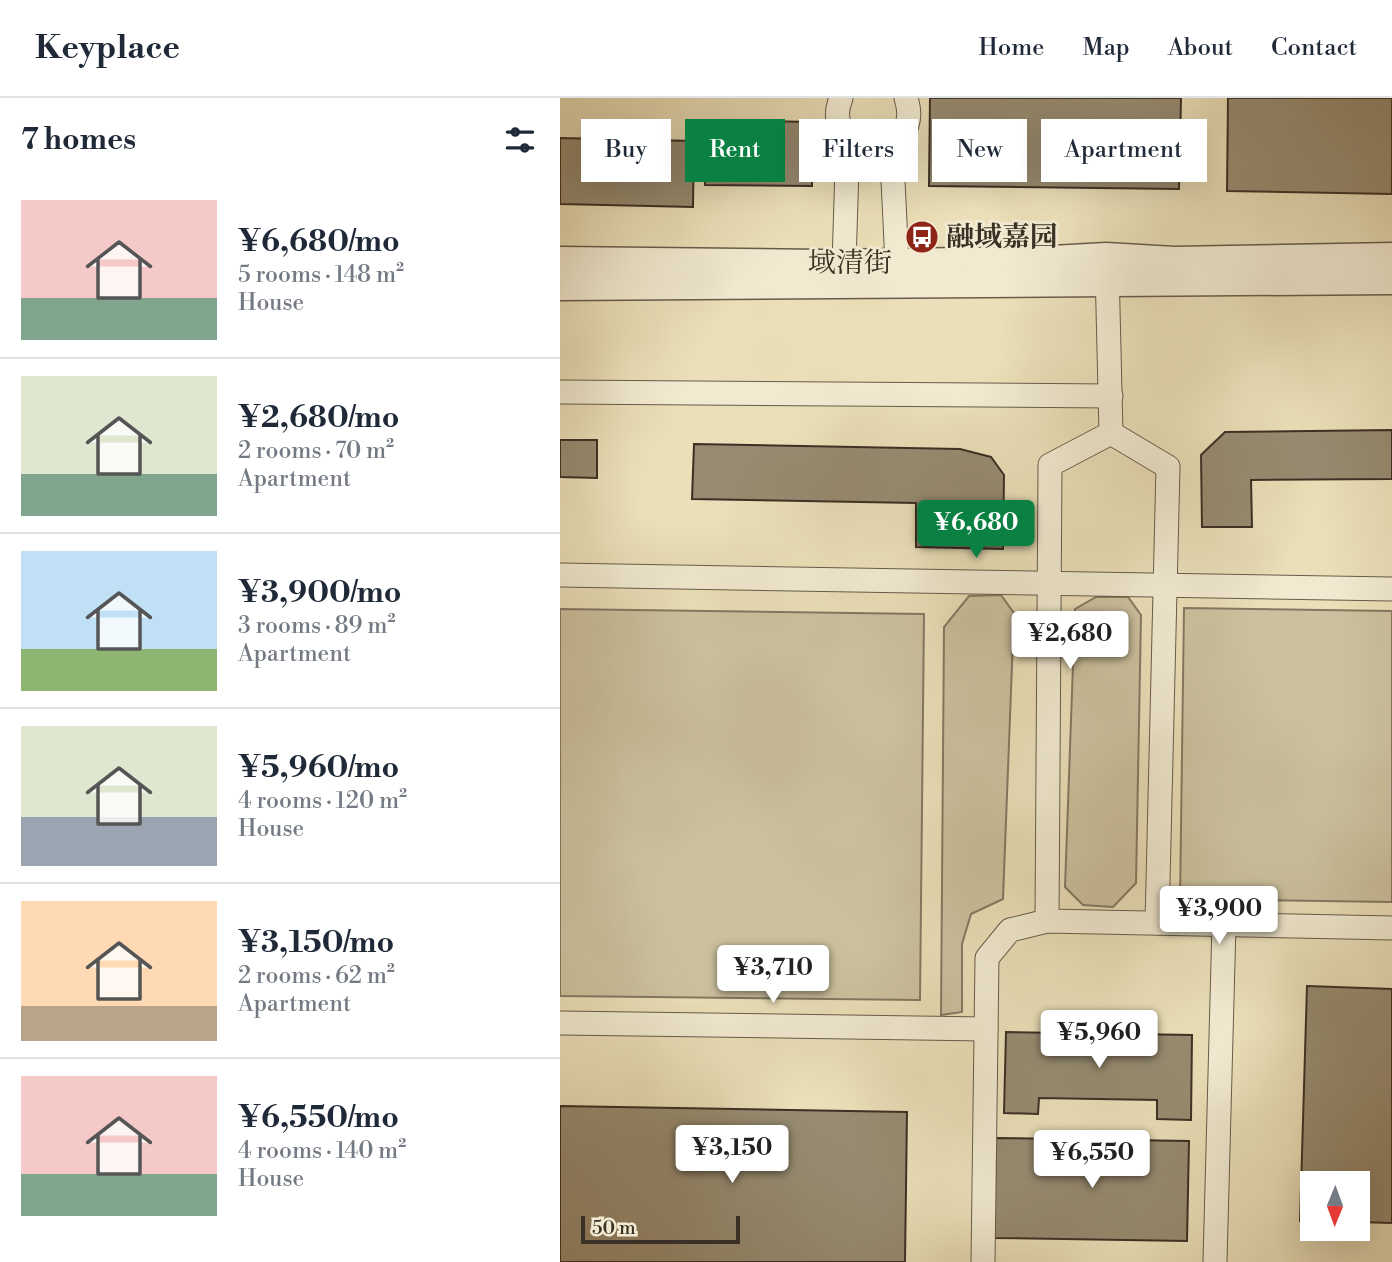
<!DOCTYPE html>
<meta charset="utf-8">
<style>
body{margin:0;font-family:"Libre Bodoni","Noto Serif SC",serif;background:#f2f2f3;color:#1f2937;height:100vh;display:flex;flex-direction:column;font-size:26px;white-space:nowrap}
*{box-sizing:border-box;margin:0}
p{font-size:23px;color:#747a83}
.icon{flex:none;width:38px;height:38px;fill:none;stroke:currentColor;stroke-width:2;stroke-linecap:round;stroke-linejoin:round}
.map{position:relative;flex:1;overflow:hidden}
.side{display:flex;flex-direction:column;background:#fff;width:560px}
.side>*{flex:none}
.hud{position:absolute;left:21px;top:21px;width:665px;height:63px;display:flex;gap:14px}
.needle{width:46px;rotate:181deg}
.fabs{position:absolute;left:740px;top:1073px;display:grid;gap:14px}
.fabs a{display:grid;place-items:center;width:70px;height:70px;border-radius:0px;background:#fff;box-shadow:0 7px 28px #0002;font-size:35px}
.scale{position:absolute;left:21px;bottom:18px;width:159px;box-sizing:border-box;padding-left:7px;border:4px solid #3b3025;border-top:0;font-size:19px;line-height:24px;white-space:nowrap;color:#3b3025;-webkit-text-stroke:5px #f1ead1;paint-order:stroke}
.price{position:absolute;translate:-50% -60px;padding:0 16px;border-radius:7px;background:#fff;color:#222;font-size:23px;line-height:46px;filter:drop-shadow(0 2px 4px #0008)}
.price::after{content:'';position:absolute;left:50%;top:42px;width:21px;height:16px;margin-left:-10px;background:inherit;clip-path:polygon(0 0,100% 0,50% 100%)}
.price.current{background:#0b8043;color:#fff}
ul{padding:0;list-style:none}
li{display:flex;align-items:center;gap:21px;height:175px;padding:0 21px}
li+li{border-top:2px solid #e0e1e3}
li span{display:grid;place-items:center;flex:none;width:196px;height:140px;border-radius:0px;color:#555}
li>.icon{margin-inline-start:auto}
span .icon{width:84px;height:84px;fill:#fffc;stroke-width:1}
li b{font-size:30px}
h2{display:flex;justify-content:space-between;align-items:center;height:84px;padding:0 21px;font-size:30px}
.tag{padding:0 24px;border-radius:0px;background:#fff;box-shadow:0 7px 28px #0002;font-size:24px;line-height:63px}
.tag.current{background:#0b8043;color:#fff}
header{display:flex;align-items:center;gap:42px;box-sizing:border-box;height:98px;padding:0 35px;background:#fff;border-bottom:2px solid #e0e1e3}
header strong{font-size:33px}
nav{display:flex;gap:38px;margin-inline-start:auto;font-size:24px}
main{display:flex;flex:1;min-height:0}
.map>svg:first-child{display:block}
</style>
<header>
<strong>Keyplace</strong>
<nav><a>Home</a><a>Map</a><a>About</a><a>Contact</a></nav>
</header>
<main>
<section class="side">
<h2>7 homes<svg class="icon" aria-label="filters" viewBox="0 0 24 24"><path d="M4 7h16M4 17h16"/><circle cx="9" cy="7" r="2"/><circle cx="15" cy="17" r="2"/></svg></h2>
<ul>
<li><span style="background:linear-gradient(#f6c9c9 70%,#7fa58c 0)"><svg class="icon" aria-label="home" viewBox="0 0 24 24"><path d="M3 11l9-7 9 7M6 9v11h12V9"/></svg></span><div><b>¥6,680/mo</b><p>5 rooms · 148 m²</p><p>House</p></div></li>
<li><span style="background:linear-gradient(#dfe7d0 70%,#7fa58c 0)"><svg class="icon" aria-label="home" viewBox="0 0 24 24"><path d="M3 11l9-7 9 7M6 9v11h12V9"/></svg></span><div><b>¥2,680/mo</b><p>2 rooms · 70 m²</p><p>Apartment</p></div></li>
<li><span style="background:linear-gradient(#bfe0f5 70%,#8fb573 0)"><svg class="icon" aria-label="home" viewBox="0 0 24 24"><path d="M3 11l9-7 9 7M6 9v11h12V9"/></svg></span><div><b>¥3,900/mo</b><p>3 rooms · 89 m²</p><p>Apartment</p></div></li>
<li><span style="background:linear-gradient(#dfe7d0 65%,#9aa5b1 0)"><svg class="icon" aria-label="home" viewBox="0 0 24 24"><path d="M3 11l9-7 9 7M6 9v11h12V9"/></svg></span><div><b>¥5,960/mo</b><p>4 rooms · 120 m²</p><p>House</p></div></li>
<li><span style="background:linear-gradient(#ffd9b3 75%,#b9a48a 0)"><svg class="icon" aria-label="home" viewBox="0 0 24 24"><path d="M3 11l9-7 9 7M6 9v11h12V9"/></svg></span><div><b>¥3,150/mo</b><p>2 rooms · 62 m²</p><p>Apartment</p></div></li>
<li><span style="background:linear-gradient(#f6c9c9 70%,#7fa58c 0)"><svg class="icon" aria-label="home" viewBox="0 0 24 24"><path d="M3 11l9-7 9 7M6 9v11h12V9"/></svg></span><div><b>¥6,550/mo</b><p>4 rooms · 140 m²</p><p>House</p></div></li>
</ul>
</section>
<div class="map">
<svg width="832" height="1164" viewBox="0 0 832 1164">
<rect width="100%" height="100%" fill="#eadfb8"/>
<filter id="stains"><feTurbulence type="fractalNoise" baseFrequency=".00286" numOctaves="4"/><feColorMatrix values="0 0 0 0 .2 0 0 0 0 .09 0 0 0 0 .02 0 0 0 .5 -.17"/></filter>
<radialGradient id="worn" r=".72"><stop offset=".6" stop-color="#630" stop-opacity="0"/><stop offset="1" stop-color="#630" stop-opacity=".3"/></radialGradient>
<!-- green -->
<g fill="#ccc19f" stroke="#847862" stroke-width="2">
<path d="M441 497 454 515 443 801 411 816 402 846V914L381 917 384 529 409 498Z"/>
<path d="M536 499H568L581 517 576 785 553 809 523 807 505 789 515 511Z"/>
<path d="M624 510 832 513V804L620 801Z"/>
<path d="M0 511 364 516 360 902 0 898Z"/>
</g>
<!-- building -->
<g fill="#968b71" stroke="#3b3025" stroke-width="2">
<path d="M370 0H621L619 91 369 88Z"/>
<path d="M668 0H832V96L667 93Z"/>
<path d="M145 22 252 24V88L145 87Z"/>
<path d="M0 40 134 43 133 109 0 106Z"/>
<path d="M832 332V381L691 382 692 429H642L641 357 665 334Z"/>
<path d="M0 342H37V380L0 379Z"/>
<path d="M134 346 400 351 431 359 444 377 443 451 356 449V405L132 401Z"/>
<path d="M747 888 832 891V1125L798 1124V1085H752V1123H740Z"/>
<path d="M446 934 632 937 631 1022 597 1021V1002L479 1000 478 1016 444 1015Z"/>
<path d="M0 1008 347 1014 345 1164H0Z"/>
<path d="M436 1040 629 1043 627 1143 434 1140Z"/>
</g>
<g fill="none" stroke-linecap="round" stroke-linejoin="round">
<defs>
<g id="minor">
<path d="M281 0C257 60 367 66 346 0"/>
<path d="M337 165 333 83 339 38"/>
<path d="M284 166 288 38"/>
<path d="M547 169 551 335"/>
<path d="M0 294 551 298"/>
<path d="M551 335 608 369 597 825"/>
<path d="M0 477 832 491"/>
<path d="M487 823 490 367 551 335"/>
<path d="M0 925 426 931"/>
<path d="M423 1164 427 860 450 832 487 823 832 830"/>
<path d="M655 1164 664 826"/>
</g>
<g id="tertiary">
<path d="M0 163 262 166 475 163 546 159 614 163 832 159"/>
<path d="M0 188 832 182"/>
</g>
</defs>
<!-- minor casing -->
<use href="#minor" stroke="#675c4a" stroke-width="25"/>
<!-- tertiary casing -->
<use href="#tertiary" stroke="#675c4a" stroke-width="31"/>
<!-- minor -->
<use href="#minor" stroke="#f1ead1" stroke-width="23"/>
<!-- tertiary -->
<use href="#tertiary" stroke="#f1ead1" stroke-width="28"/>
</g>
<!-- icons -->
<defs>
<symbol id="bus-disc" viewBox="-11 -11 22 22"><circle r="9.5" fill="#8f2418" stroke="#f1ead1"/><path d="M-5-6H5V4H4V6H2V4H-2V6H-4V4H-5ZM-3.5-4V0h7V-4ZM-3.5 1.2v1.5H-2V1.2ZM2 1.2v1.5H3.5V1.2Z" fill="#fff"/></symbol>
</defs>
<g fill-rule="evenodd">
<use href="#bus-disc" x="343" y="120" width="38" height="38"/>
</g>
<g text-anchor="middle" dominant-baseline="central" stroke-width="6" stroke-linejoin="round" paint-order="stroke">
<!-- poi labels -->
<g font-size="28" font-weight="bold" fill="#3b3025" stroke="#f1ead1" text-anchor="start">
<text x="386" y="139">融域嘉园</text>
</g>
<!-- street labels -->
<g font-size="28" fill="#3b3025" stroke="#f1ead1">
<text x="290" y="165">域清街</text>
</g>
</g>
<rect width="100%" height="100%" filter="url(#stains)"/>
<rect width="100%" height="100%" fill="url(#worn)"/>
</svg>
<div class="fabs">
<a><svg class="needle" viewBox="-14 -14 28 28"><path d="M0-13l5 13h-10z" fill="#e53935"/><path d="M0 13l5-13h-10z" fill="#747a83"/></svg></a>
</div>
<div class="scale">50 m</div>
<b class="price current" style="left:416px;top:462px">¥6,680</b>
<b class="price" style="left:510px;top:573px">¥2,680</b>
<b class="price" style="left:659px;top:848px">¥3,900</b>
<b class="price" style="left:213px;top:907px">¥3,710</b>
<b class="price" style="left:539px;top:972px">¥5,960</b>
<b class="price" style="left:172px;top:1087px">¥3,150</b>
<b class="price" style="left:532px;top:1092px">¥6,550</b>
<div class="hud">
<a class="tag">Buy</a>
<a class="tag current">Rent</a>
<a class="tag">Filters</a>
<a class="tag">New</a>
<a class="tag">Apartment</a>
</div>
</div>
</main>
